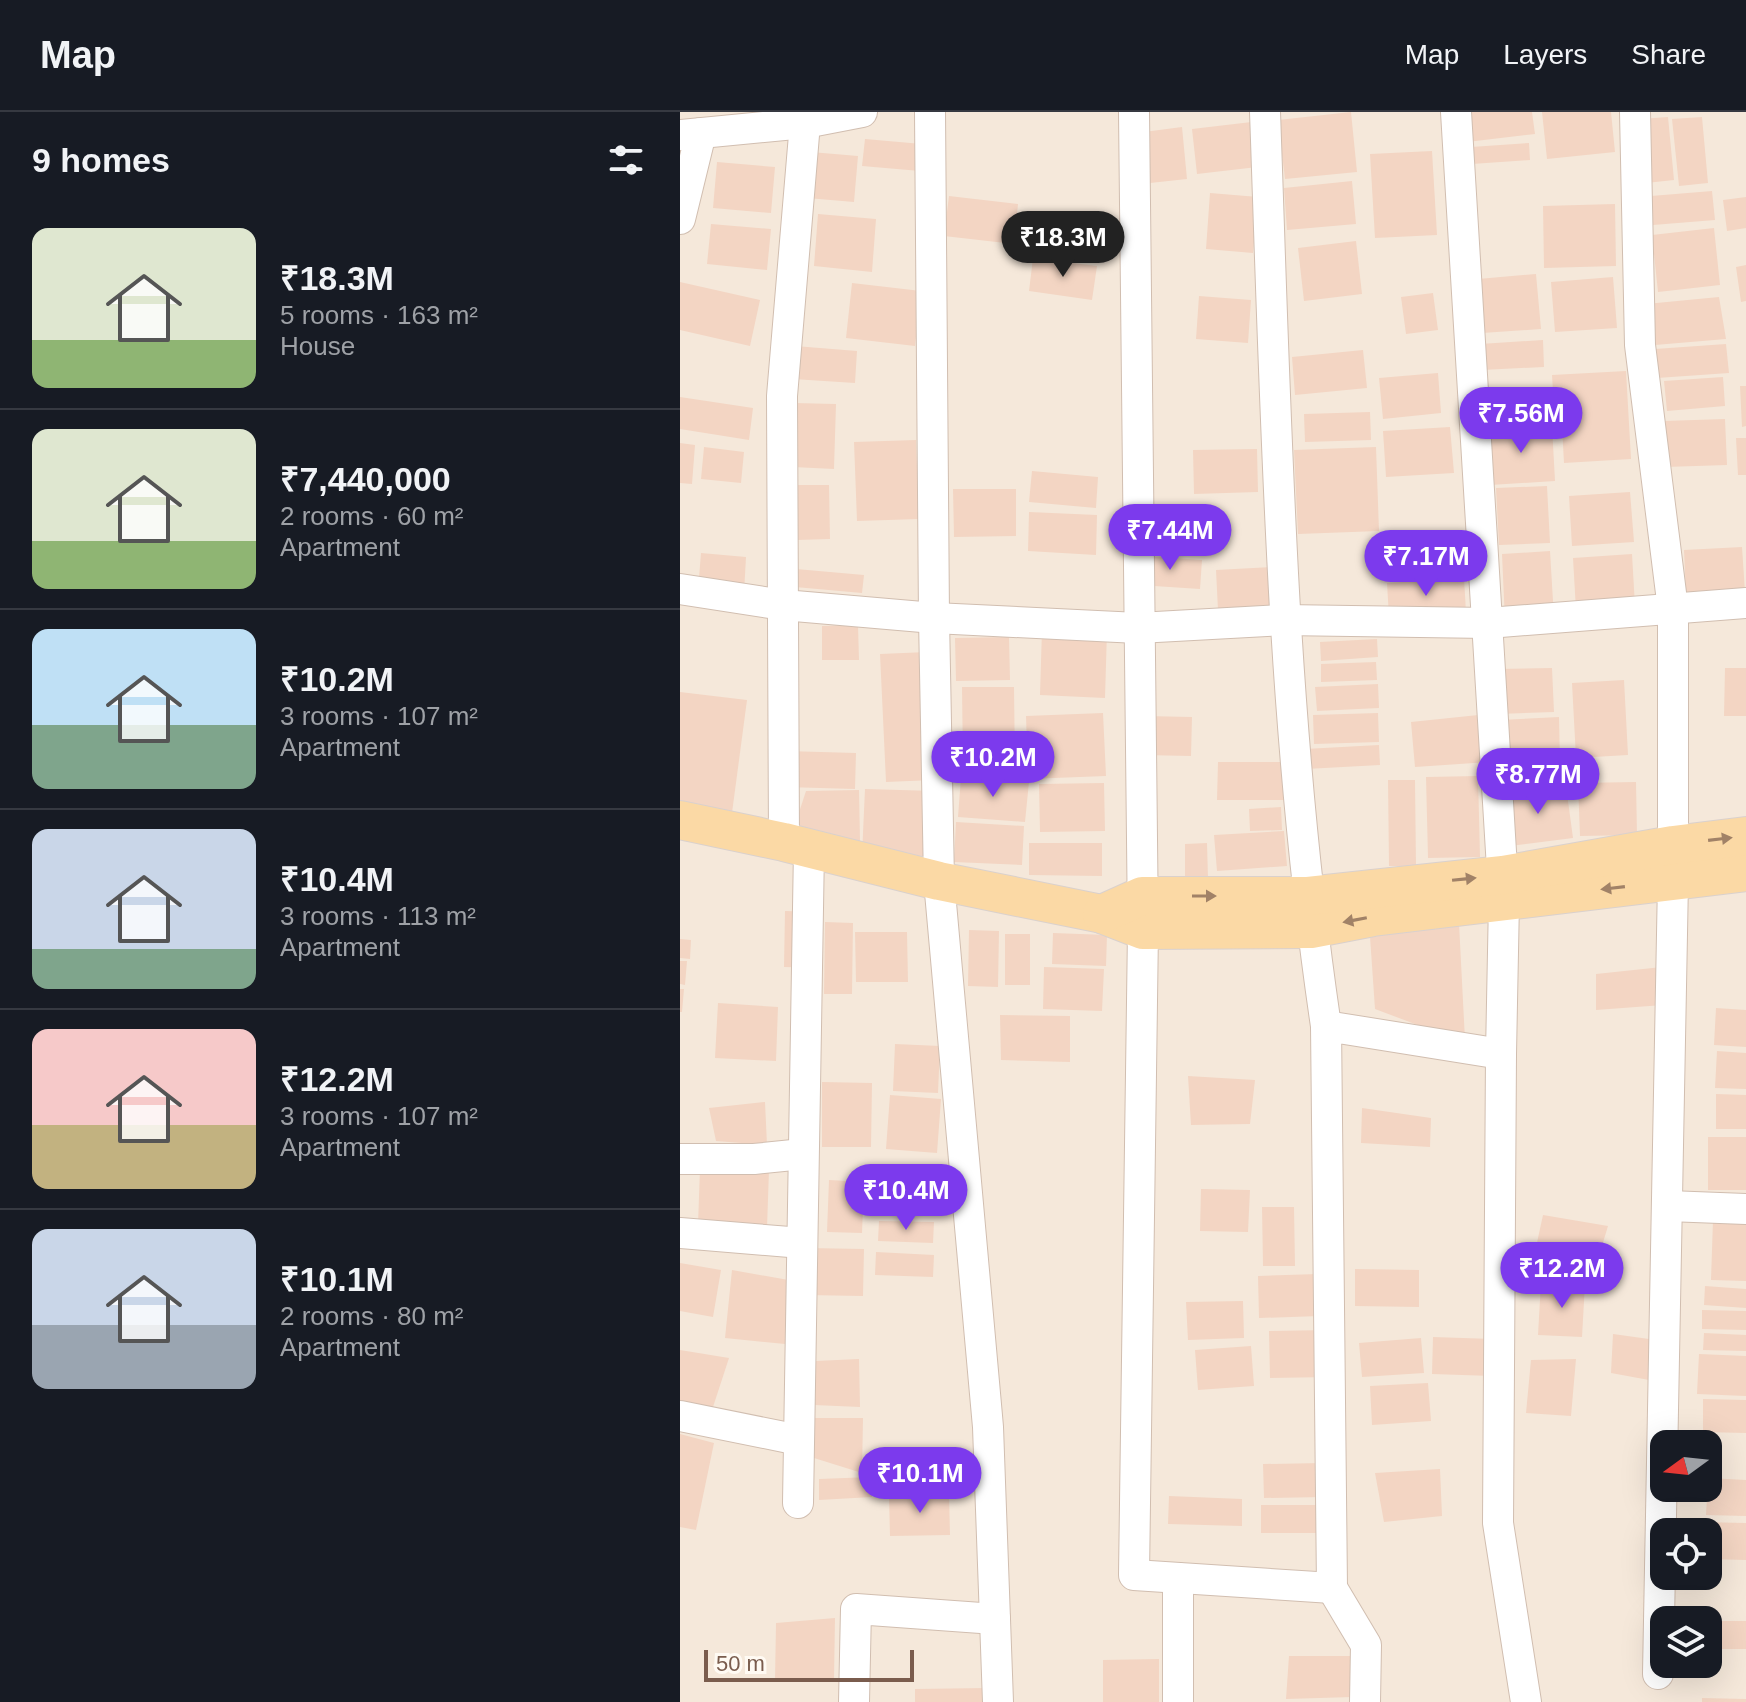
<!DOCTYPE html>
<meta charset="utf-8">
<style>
body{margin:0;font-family:Helvetica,sans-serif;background:#20242c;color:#f1f3f6;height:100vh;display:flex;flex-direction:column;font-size:30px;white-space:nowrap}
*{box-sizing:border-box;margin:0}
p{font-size:26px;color:#9ea1a6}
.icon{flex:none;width:44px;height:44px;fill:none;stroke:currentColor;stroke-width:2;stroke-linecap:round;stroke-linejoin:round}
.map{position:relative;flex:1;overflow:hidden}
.panel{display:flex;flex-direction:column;background:#171b24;width:680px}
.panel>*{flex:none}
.needle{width:52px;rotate:255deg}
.controls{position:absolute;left:970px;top:1318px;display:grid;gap:16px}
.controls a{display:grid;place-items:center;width:72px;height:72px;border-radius:16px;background:#171b24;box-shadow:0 8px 32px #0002;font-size:40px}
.scale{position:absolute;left:24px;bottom:20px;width:210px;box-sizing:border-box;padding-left:8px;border:4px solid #7a5c4d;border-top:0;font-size:22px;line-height:28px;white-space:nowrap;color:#7a5c4d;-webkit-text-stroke:6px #fffaf3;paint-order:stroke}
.price{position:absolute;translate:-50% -68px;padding:0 18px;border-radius:28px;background:#7c3aed;color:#fff;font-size:26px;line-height:52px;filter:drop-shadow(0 2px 4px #0008)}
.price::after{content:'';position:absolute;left:50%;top:48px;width:24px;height:18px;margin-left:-12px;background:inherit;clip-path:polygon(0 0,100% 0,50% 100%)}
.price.selected{background:#222;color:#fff}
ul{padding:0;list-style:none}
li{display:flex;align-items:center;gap:24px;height:200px;padding:0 32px}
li+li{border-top:2px solid #363941}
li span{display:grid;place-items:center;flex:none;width:224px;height:160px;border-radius:16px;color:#555}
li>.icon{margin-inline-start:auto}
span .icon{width:96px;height:96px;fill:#fffc;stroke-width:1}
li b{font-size:34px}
h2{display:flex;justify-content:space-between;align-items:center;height:96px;padding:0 32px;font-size:34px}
header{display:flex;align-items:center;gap:48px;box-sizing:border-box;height:112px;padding:0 40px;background:#171b24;border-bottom:2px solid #363941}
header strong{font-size:38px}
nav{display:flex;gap:44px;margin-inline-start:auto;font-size:28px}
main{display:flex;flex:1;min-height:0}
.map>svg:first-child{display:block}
</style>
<header>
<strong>Map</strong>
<nav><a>Map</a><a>Layers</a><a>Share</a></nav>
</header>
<main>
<section class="panel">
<h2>9 homes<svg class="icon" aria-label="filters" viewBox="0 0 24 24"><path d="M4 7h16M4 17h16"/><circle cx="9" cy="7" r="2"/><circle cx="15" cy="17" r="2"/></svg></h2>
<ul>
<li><span style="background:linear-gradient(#dfe7d0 70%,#8fb573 0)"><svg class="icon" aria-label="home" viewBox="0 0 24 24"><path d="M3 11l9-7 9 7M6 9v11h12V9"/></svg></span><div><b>₹18.3M</b><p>5 rooms · 163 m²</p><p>House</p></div></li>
<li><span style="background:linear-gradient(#dfe7d0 70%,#8fb573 0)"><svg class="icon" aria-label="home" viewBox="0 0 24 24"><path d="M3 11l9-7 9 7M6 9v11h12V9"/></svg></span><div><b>₹7,440,000</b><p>2 rooms · 60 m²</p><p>Apartment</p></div></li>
<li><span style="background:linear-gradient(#bfe0f5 60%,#7fa58c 0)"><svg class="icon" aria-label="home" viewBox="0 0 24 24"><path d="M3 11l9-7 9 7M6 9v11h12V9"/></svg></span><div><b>₹10.2M</b><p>3 rooms · 107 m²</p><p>Apartment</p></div></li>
<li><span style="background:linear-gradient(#c9d6e8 75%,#7fa58c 0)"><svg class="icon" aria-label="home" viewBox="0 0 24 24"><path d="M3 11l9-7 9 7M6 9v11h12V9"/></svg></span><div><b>₹10.4M</b><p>3 rooms · 113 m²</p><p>Apartment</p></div></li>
<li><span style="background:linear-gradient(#f6c9c9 60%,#c2b280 0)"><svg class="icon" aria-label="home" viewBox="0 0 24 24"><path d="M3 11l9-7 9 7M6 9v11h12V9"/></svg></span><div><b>₹12.2M</b><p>3 rooms · 107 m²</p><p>Apartment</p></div></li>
<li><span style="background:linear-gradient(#c9d6e8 60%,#9aa5b1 0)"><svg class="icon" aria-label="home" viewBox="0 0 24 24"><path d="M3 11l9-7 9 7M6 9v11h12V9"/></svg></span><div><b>₹10.1M</b><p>2 rooms · 80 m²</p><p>Apartment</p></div></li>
</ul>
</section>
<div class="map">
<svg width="1066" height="1590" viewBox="0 0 1066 1590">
<rect width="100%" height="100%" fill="#fdf6ec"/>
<!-- residential -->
<path fill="#f5e8da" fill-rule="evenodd" d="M0 0H1066V1590H0ZM984 1332H1028V1376H984ZM984 1420H1028V1464H984ZM984 1508H1028V1552H984Z"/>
<!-- building -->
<g fill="#f3d5c3">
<path d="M671 0 677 60 605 67 598 8Z"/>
<path d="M783 0H852L855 22 787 30Z"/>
<path d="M862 0H931L935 40 867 47Z"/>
<path d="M988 5 994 68 966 71 960 7Z"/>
<path d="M1022 5 1028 71 999 74 992 7Z"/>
<path d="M580 9 586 54 517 62 512 17Z"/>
<path d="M502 15 507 67 470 71 464 20Z"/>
<path d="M185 27 242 32 240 59 182 54Z"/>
<path d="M849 31 850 48 792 52 791 35Z"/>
<path d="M752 39 757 123 695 126 690 42Z"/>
<path d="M131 40 178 44 174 90 127 86Z"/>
<path d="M37 50 95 55 91 101 33 96Z"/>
<path d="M672 69 676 112 607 118 604 76Z"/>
<path d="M1032 79 1035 108 973 113 971 84Z"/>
<path d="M530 81 578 85 573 141 526 137Z"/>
<path d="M269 84 338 92 334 132 264 124Z"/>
<path d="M1066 85V116L1047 119 1043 88Z"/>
<path d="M935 92 936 154 864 156 863 94Z"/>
<path d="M138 102 196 107 192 160 134 154Z"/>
<path d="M361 105 418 108 415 146 359 142Z"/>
<path d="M31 112 91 117 87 158 27 152Z"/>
<path d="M1034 116 1040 173 978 180 972 123Z"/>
<path d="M676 129 682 182 624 189 618 136Z"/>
<path d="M353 146 417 154 412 188 349 179Z"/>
<path d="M1066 153V189L1061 190 1056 155Z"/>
<path d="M856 162 861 217 802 221 798 167Z"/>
<path d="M933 165 937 216 875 220 871 170Z"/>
<path d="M0 170 80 188 70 234 0 218Z"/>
<path d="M172 171 241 179 235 234 166 226Z"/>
<path d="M753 181 758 218 726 222 721 185Z"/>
<path d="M519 184 571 188 568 231 516 227Z"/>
<path d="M1039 185 1046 227 975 233 966 192Z"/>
<path d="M863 228 864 255 802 258 800 232Z"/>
<path d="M1046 232 1049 261 977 266 975 237Z"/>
<path d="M115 234 177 239 175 271 113 267Z"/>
<path d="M683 238 687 276 615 283 612 245Z"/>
<path d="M946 259 951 347 884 351 881 297H874L872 263Z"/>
<path d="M758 261 761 301 703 307 699 266Z"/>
<path d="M1043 265 1045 294 987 299 984 269Z"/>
<path d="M1060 274H1066V314L1062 315Z"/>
<path d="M870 282 872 307 814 310 812 286Z"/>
<path d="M0 285 73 296 69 328 0 317Z"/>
<path d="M114 291 156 292 154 357 113 355Z"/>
<path d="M690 300 691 328 625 330 624 302Z"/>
<path d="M1045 307 1047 353 985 355 984 309Z"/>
<path d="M872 314 875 369 810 373 806 318Z"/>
<path d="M770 315 774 361 706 365 703 319Z"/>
<path d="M1056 326H1066V363H1058Z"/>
<path d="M236 328 239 407 177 409 174 330Z"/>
<path d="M0 331 15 333 12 372 0 371Z"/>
<path d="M24 335 64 340 61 371 21 367Z"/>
<path d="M696 335 699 419 618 422 614 338Z"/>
<path d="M577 337 578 380 514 382 513 338Z"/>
<path d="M352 359 418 365 416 396 349 390Z"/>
<path d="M115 373H149L150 427 117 428Z"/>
<path d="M867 374 870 431 819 433 816 376Z"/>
<path d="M273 377H336V424L274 425Z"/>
<path d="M950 380 954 430 892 434 889 384Z"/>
<path d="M349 400 417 403 416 443 348 439Z"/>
<path d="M1062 435 1065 480 1006 483 1004 438Z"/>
<path d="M870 439 874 506 825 509 822 442Z"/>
<path d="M21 441 66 445 64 481 18 478Z"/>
<path d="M952 442 955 494 896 498 893 446Z"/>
<path d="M461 444 522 448 520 477 459 473Z"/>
<path d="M593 455 596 495 538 498 536 458Z"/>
<path d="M116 457 184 463 182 481 115 475Z"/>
<path d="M784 466 786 500 709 505 707 471Z"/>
<path d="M178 513 179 548H142V514Z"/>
<path d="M362 517 427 519 425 586 360 583Z"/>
<path d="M329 525 330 568 276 569 275 526Z"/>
<path d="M697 527 698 545 641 549 640 530Z"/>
<path d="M247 540 253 668 206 670 200 542Z"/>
<path d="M696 550 697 568 641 570V552Z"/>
<path d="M872 556 874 600 818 602 817 557Z"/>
<path d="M1045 556H1066V604H1044Z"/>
<path d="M944 568 948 643 896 646 892 571Z"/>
<path d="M698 572 699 596 637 599 635 575Z"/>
<path d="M282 575H334L335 653H283Z"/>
<path d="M0 580 67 588 52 701 0 694Z"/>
<path d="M423 601 426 664 348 667 346 604Z"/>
<path d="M698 601 699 630 634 632 633 603Z"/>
<path d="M808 602 809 650 735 655 731 610Z"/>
<path d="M464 604 512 605 511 644 463 643Z"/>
<path d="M879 605 880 651 822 653 820 608Z"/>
<path d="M699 633 700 653 626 657 625 637Z"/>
<path d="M106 639 176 641 175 677 105 675Z"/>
<path d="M538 650H605V688H537Z"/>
<path d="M798 664 800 745 748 746 746 665Z"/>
<path d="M281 665 349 670 345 710 278 705Z"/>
<path d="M708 668H735L736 754H709Z"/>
<path d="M956 670 957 723 900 724 898 671Z"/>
<path d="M424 671 425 719 360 720 359 672Z"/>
<path d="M886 674 893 726 830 734 823 682Z"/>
<path d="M185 677 255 679 252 746 182 743Z"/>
<path d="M179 678 180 729 110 728 126 679Z"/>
<path d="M601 695 602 718 570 719 569 697Z"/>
<path d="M276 710 344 714 342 753 274 750Z"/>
<path d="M604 719 607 754 537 759 534 723Z"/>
<path d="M349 731H422V764L349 763Z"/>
<path d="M527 731 528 766H505V732Z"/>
<path d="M105 799 143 800 141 856 104 855Z"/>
<path d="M145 810 173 811 172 882H144Z"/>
<path d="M689 810 779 811 785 928 780 929 695 897Z"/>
<path d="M289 818 319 819 318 875 288 874Z"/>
<path d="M175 820H227L228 870H176Z"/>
<path d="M373 821 427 823 426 854 372 852Z"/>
<rect x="325" y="822" width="25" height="51"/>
<path d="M0 827 11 828 10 847 0 846Z"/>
<path d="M0 849H7L5 873 0 872Z"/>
<path d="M364 855 424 857 422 899 363 897Z"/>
<path d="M982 855 983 893 916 898V862Z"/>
<path d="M0 877H4L2 900H0Z"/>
<path d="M38 891 98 895 96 949 35 946Z"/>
<path d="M1036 896 1066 898V935L1034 933Z"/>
<path d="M320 903 390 904V950L321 948Z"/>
<path d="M215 932 260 934 258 981 213 979Z"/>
<path d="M1037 939 1066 941V977L1035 976Z"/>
<path d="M508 964 575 968 570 1012 511 1013Z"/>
<path d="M142 970 192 971 191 1035H142Z"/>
<path d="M1036 982 1066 983V1017H1036Z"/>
<path d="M210 983 261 987 257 1041 206 1037Z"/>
<path d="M85 990 87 1033 36 1029 29 996Z"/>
<path d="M682 996 751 1006 750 1035 681 1031Z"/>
<rect x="1028" y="1025" width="38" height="53"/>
<path d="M20 1056 89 1058 87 1116 18 1113Z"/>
<path d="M149 1068 184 1070 182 1121 147 1120Z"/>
<path d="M209 1071 255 1072 254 1097 209 1096Z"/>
<path d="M521 1077 570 1078 568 1120 520 1119Z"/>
<path d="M582 1095H614L615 1154H583Z"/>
<path d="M863 1103 928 1114 915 1157 853 1149Z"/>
<path d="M1033 1108 1066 1109V1169L1031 1168Z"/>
<path d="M199 1109 254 1110 253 1131 198 1129Z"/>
<path d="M127 1136 184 1137 183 1184 126 1183Z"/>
<path d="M196 1140 254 1143 253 1165 195 1163Z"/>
<path d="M0 1151 41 1158 33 1205 0 1199Z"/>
<path d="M675 1157 739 1158V1195L675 1194Z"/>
<path d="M52 1158 114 1169 105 1232 45 1226Z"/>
<path d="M638 1162 640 1204 579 1206 578 1164Z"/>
<path d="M861 1170 905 1172 902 1225 858 1223Z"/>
<path d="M1025 1174 1066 1177V1196L1024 1193Z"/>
<path d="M563 1189 564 1226 508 1228 506 1190Z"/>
<path d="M1022 1198 1066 1199V1218L1022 1217Z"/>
<path d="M650 1218 651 1265 590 1266 589 1219Z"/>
<path d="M1024 1221 1066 1223V1239L1023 1238Z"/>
<path d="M933 1222 969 1227V1268L931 1261Z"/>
<path d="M753 1225 813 1227 812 1264 752 1262Z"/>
<path d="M741 1226 744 1261 682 1265 679 1231Z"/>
<path d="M571 1234 574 1274 518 1278 515 1238Z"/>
<path d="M0 1238 49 1246 32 1298 0 1289Z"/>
<path d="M1019 1242 1066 1244V1284L1017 1282Z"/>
<path d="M179 1247 180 1295 134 1293 136 1249Z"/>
<path d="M896 1247 891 1304 846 1301 851 1248Z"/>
<path d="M748 1271 751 1309 692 1313 690 1274Z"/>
<path d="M1023 1287 1066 1288V1321L1023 1320Z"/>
<path d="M134 1306H183L182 1361 134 1346Z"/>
<path d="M0 1322 34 1331 16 1418 0 1415Z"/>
<path d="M258 1336 260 1370 228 1372 226 1338Z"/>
<path d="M642 1351 644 1385 584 1386 583 1352Z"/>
<path d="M760 1357 762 1404 704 1410 695 1361Z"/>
<path d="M191 1365 192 1385 139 1388V1367Z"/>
<path d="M1028 1366 1066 1368V1404L1026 1403Z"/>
<path d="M269 1382 270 1423 210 1424 209 1384Z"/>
<path d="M489 1384 562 1387V1414L488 1412Z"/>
<rect x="581" y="1393" width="66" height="28"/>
<path d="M1021 1410 1066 1411V1448L1028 1447V1420H1021Z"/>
<path d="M155 1506 154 1568H95L96 1511Z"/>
<path d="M1036 1509H1066V1537H1035Z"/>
<path d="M609 1544H678L673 1585 606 1587Z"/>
<path d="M479 1547V1590H423V1548Z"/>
<path d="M306 1576V1590H235V1577Z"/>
<path d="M1022 1586 1066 1587V1590H1022Z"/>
</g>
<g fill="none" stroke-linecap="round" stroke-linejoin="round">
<defs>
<g id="minor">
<path d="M250 0 254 506 259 769 308 1315 318 1590"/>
<path d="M454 0 463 818 454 1463 652 1476 646 914 821 942 818 1411 846 1590"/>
<path d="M585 0C596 305 601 611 646 914"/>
<path d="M776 0 824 789 821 942"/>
<path d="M955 0 960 233 993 497V769L978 1562"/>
<path d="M0 23 125 11 182 0"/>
<path d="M0 107 21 21"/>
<path d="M0 477 103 493 254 506 458 516 603 508 808 511 1066 491"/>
<path d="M104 730 102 284 125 11"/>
<path d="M0 1047H74L123 1042"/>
<path d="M988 1094 1066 1097"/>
<path d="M0 1121 122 1131"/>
<path d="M0 1304 119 1328"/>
<path d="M118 1391 129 737"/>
<path d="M652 1476 686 1533 685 1590"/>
<path d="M174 1590 176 1497 315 1507"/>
<path d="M498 1590V1466"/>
</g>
<g id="major">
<path d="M0 708 104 730 259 769 422 802 463 818 631 817 693 805 1066 760"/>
<path d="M422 802 462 784H628L823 763 993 733 1066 724"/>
</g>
</defs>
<!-- minor casing -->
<use href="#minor" stroke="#d1beb0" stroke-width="32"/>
<!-- major casing -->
<use href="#major" stroke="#dad1cd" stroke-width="40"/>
<!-- minor -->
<use href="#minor" stroke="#fff" stroke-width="30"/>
<!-- major -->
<use href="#major" stroke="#fbd9a5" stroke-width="38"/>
</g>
<!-- one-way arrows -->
<defs><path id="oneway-solid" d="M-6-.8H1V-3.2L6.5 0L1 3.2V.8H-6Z" transform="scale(2)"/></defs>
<g fill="#a18267">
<use href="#oneway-solid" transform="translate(1040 727) rotate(-7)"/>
<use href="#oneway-solid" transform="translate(784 767) rotate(-6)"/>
<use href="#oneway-solid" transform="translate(933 776) rotate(173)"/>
<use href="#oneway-solid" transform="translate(524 784)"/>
<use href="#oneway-solid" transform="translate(675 808) rotate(169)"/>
</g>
</svg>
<div class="controls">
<a><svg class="needle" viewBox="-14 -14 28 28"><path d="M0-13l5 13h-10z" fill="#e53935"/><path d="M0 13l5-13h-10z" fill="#9ea1a6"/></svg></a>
<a><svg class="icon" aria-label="locate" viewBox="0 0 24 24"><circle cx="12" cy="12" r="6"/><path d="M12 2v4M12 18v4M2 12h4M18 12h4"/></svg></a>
<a><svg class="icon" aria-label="layers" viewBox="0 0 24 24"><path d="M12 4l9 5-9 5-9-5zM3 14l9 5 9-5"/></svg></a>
</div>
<div class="scale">50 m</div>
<b class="price selected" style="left:383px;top:167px">₹18.3M</b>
<b class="price" style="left:841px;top:343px">₹7.56M</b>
<b class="price" style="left:490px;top:460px">₹7.44M</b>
<b class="price" style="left:746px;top:486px">₹7.17M</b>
<b class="price" style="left:313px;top:687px">₹10.2M</b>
<b class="price" style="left:858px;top:704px">₹8.77M</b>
<b class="price" style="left:226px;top:1120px">₹10.4M</b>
<b class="price" style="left:882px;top:1198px">₹12.2M</b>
<b class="price" style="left:240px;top:1403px">₹10.1M</b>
</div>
</main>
